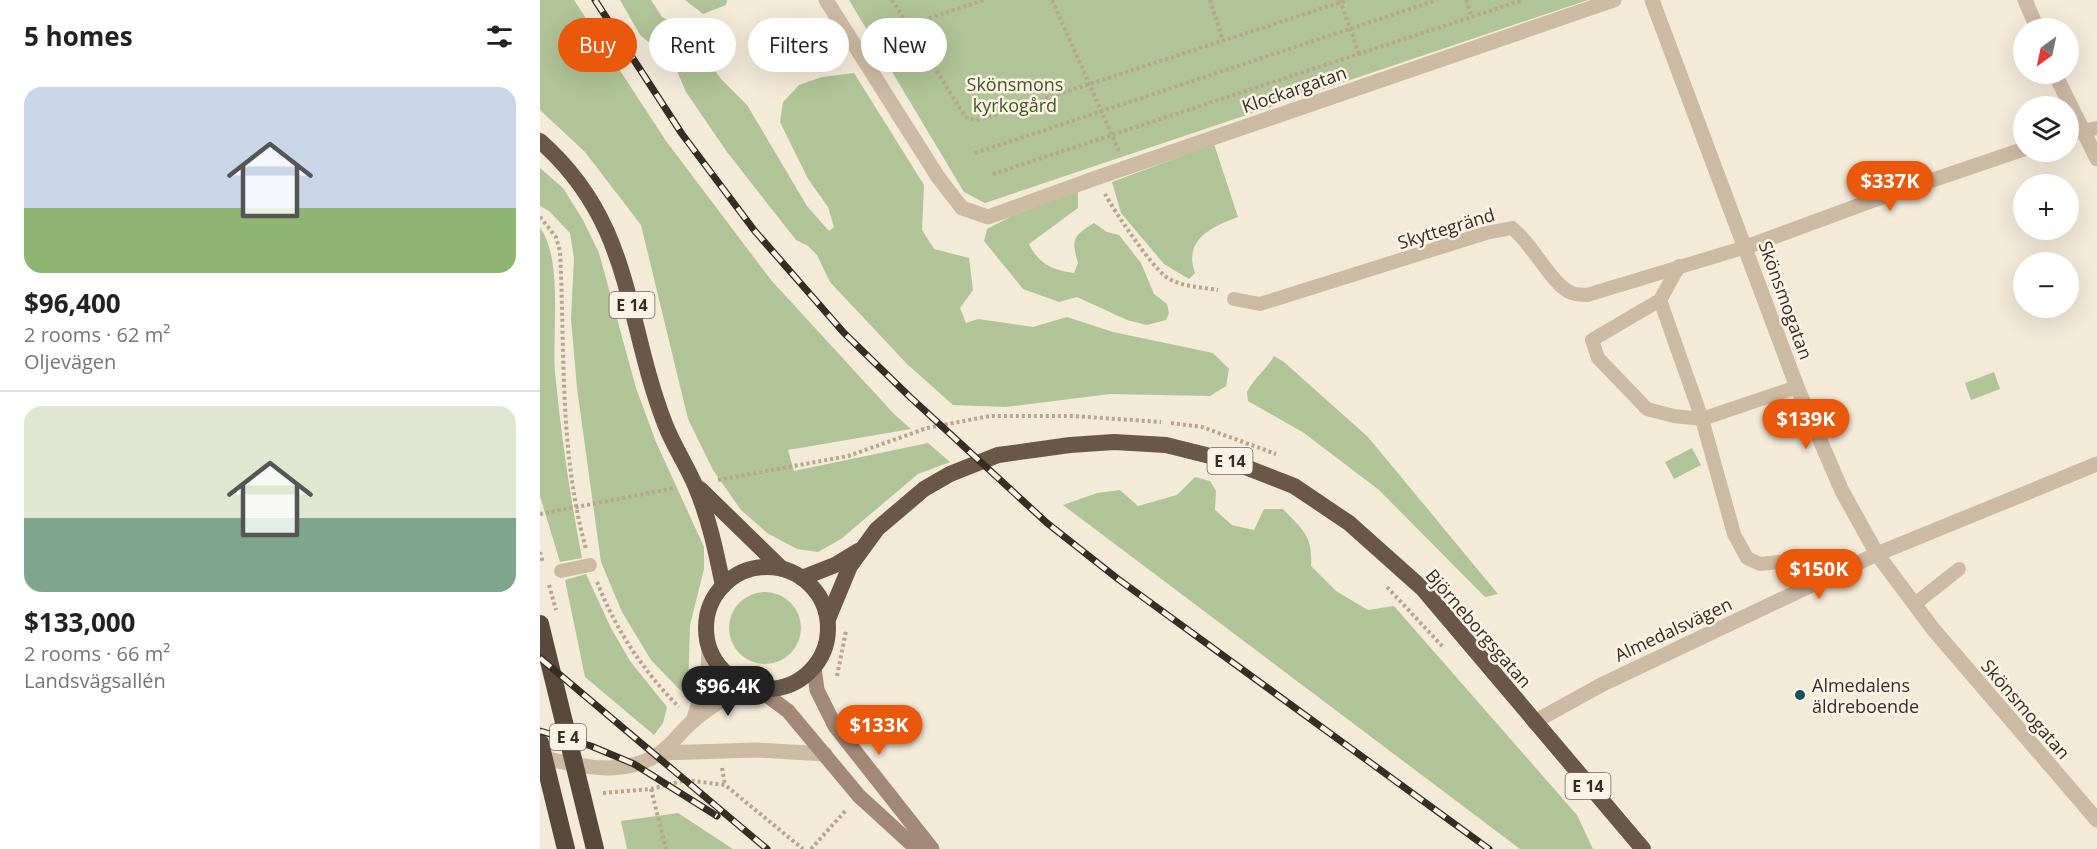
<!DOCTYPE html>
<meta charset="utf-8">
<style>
body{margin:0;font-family:"Open Sans",sans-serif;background:#f6f6f6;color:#222;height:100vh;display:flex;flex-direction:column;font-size:22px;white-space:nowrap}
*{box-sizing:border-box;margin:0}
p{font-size:20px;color:#767676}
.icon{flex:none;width:33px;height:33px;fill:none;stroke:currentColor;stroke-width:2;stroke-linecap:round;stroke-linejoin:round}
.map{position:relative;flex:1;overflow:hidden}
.panel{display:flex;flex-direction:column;background:#fff;width:540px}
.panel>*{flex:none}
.top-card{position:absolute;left:18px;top:18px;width:570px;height:54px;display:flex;gap:12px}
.needle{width:39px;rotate:213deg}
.fabs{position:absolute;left:1473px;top:18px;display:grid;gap:12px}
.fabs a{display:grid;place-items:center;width:66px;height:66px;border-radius:50%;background:#fff;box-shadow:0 6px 24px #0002;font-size:30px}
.price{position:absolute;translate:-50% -51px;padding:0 14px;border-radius:21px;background:#ea580c;color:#fff;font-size:20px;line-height:39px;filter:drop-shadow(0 2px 3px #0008)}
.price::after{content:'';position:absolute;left:50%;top:36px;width:18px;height:14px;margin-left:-9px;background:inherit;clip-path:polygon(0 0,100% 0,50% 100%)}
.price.selected{background:#222;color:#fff}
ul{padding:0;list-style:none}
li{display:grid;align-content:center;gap:12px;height:318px;padding:0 24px}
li+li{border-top:2px solid #e0e0e0}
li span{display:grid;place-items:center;height:186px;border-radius:18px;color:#555}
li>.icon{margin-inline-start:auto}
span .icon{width:108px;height:108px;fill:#fffc;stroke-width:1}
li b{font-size:26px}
h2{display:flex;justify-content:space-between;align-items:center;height:72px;padding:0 24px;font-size:26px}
.tag{padding:0 21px;border-radius:27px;background:#fff;box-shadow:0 6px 24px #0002;font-size:21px;line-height:54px}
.tag.selected{background:#ea580c;color:#fff}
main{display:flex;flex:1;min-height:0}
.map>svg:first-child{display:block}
</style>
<main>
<section class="panel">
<h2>5 homes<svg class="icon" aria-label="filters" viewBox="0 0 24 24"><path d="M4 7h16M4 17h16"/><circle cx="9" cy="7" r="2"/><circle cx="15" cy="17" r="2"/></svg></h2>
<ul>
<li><span style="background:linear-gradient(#c9d6e8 65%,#8fb573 0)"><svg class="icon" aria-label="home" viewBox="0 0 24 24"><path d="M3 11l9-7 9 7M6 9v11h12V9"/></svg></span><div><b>$96,400</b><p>2 rooms · 62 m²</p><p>Oljevägen</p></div></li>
<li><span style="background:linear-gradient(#dfe7d0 60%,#7fa58c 0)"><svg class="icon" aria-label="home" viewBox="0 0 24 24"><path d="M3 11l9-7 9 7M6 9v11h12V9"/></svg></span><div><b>$133,000</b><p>2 rooms · 66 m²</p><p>Landsvägsallén</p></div></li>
</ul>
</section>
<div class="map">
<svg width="1557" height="849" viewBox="0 0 1557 849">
<rect width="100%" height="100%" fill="#f4ead8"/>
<!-- green -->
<g fill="#b0c497">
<path d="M0 0H34L126 141 231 280 354 414 371 429 248 450 254 471 388 443 410 462 378 474 301 539 278 552 257 549 227 533 201 510 173 470 148 419 101 225 45 152 0 110Z"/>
<path d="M80 0H111L122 17 152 33 162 53 181 79 207 105 267 206 289 231 294 227 288 207 268 179 240 122 243 102 259 85 282 77 314 73 384 185 382 230 394 249 429 258 433 290 420 308 426 323 438 319 493 327 527 317 573 332 673 353 689 369 686 386 670 396 570 394 465 407 413 405 367 364 290 282 277 255 268 246 256 240 187 152 146 92 133 62 100 35Z"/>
<path d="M145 0H187L186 5 163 14Z"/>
<path d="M309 0H1048L445 203 424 192Z"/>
<path d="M674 144 698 217C671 227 643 240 655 273L649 279 624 264 581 213 572 182Z"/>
<path d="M0 168 23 188 43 220 59 253 96 388 116 442 164 547V569L150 625 148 688 143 693 111 660 82 612 61 562 37 388 31 319 34 258 30 233 9 211 0 206Z"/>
<path d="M538 191V208L489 244C499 264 512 270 534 273L538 263C531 239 533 236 554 223L567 232 579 235 601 263 614 294 627 304 629 313 626 320 607 325 587 320 537 297 519 302 483 289 444 241 447 229 472 216Z"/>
<path d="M0 228C23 258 12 333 15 372 21 435 30 496 42 558L20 562 0 496Z"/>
<path d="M734 356 744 362 828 437 958 594 945 597 839 490 764 433 708 401 707 392C714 378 726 370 734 356Z"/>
<path d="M1454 372 1460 389 1431 400 1425 383Z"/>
<path d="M1152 448 1161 465 1134 479 1125 462Z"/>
<path d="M655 477 670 481 676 491 675 510 692 525 714 530 724 509H743C763 530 773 536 771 566L796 591 828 610 854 606 1037 815 1053 849H980L523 505 557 493 580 490 598 506 637 495Z"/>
<path d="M46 574 71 628 90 661 127 707 123 723 114 735 45 677 25 580Z"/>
<circle cx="225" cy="628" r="36"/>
<path d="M138 813 193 849H87L81 821Z"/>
</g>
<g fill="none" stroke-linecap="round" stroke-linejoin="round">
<!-- path -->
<g stroke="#b9a48d" stroke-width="4" stroke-dasharray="3 3" stroke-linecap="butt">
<path d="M352 0 421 110 428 119 439 120 808 0"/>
<path d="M512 0 579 151"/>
<path d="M670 0 683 41"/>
<path d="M800 0 819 54"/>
<path d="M926 0 932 17"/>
<path d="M332 37 444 0"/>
<path d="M435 153 897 0"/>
<path d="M453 174 983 0"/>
<path d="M565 194C575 212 609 263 625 276 639 287 661 287 678 290"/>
<path d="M0 217 16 237 20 251C25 351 19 452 46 549"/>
<path d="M631 423 662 427 736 454"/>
<path d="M178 480 308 456 387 428 450 416H533L621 422"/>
<path d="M0 514 135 488"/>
<path d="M0 552 3 563"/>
<path d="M57 582C76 630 103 671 139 707"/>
<path d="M9 585 16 610"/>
<path d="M847 587 903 647"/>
<path d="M297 676 306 631"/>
<path d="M182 768 185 785"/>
<path d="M111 789 126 849"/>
<path d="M63 793 111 789 146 780 185 785 263 849"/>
<path d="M271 849 307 809"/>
</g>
<!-- service -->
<g stroke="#cdbaa3" stroke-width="14">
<path d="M1543 131 1557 128"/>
<path d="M1139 266 1120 300 1052 340 1058 358 1107 409 1134 416 1162 419 1257 387"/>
<path d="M694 299 720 304 946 233 972 228C992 243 1013 287 1032 293 1036 295 1042 294 1047 295L1206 247"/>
<path d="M1120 300 1162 419 1194 534 1207 558 1220 564 1248 561"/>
<path d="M21 571 50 565"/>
<path d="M1375 604 1419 569"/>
</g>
<!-- minor -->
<g stroke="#cdbaa3" stroke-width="15">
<path d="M286 0 398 177 422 208 448 217 556 178 1074 0"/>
<path d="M1112 0 1257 387 1302 491 1337 554 1393 629 1557 820"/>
<path d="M1485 0 1497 28"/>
<path d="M1515 74 1557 159"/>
<path d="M1206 247 1331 201 1484 149"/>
<path d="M153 721 168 674 169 647"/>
<path d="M994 722 1061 685 1337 554 1557 464"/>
<path d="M121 753 216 750 285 754"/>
<path d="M0 757C39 766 84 778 120 753 133 744 141 731 153 721 169 707 188 696 206 686"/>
</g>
<!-- secondary -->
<g stroke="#a18975" stroke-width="15">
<path d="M274 667 277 690 295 726 392 849"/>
<path d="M217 688 248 711 319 796 377 849"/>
</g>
<!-- trunk -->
<g stroke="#6a5748" stroke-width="16">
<path d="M0 141C94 224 84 318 125 424 133 445 146 464 155 485 169 518 176 551 183 586"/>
<path d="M160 489 241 568"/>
<circle cx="227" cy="628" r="61"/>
<path d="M262 578 295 565 318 551"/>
<path d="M288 619 310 566 337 529 384 489 410 474 458 455 530 445 574 442 626 445 690 461 754 486 809 523 883 589 1103 849"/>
</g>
<!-- motorway -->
<g stroke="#59483c" stroke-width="18">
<path d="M0 624 55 849"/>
<path d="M0 743 26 849"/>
</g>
<defs>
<g id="rail">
<path d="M55 0 142 134 214 230 304 333 370 397 507 523 578 579 949 849"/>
<path d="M0 658 227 849"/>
<path d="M0 731 51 746 94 764 177 816"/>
</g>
</defs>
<!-- rail casing -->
<use href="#rail" stroke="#372d26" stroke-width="7"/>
<!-- rail -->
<use href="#rail" stroke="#fbf3e5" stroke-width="4.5" stroke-dasharray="14" stroke-linecap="butt"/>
</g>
<!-- markers -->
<circle fill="#18515c" stroke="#fbf3e5" stroke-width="2" cx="1260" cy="695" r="6"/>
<g text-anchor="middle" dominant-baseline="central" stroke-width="5" stroke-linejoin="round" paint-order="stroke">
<!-- shield labels -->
<g fill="#fbf3e5" stroke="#72685f" stroke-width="1.5">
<rect x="69.5" y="292" width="45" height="26" rx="4.5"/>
<rect x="667.5" y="448" width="45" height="26" rx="4.5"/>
<rect x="10" y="724" width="36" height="26" rx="4.5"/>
<rect x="1025.5" y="773" width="45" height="26" rx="4.5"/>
</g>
<g font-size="16" font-weight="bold" fill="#372d26">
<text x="92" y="305">E 14</text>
<text x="690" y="461">E 14</text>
<text x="28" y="737">E 4</text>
<text x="1048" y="786">E 14</text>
</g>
<!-- park labels -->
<g font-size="18" fill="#415827" stroke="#fbf3e5">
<text x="475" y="84">Skönsmons<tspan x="475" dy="21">kyrkogård</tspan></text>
</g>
<!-- street labels -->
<g font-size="18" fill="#372d26" stroke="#fbf3e5">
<text transform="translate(754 89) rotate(-19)">Klockargatan</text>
<text transform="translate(906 228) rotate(-17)">Skyttegränd</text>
<text transform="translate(1246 300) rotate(70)">Skönsmogatan</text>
<text transform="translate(939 628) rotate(49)">Björneborgsgatan</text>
<text transform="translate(1133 629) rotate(-25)">Almedalsvägen</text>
<text transform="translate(1486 709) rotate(49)">Skönsmogatan</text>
</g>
<!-- poi labels -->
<g font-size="18" fill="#372d26" stroke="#fbf3e5" text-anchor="start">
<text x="1272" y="685">Almedalens<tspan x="1272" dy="21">äldreboende</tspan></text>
</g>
</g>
</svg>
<div class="fabs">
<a><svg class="needle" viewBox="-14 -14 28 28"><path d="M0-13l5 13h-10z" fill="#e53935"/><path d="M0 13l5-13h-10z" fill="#767676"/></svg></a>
<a><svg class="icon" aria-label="layers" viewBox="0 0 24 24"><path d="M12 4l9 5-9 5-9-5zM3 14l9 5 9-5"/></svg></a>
<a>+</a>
<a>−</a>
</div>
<b class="price" style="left:1350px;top:212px">$337K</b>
<b class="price" style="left:1266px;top:450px">$139K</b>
<b class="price" style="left:1279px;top:600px">$150K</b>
<b class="price selected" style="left:188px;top:717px">$96.4K</b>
<b class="price" style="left:339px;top:756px">$133K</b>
<div class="top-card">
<a class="tag selected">Buy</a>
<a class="tag">Rent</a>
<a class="tag">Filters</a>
<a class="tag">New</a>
</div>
</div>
</main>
